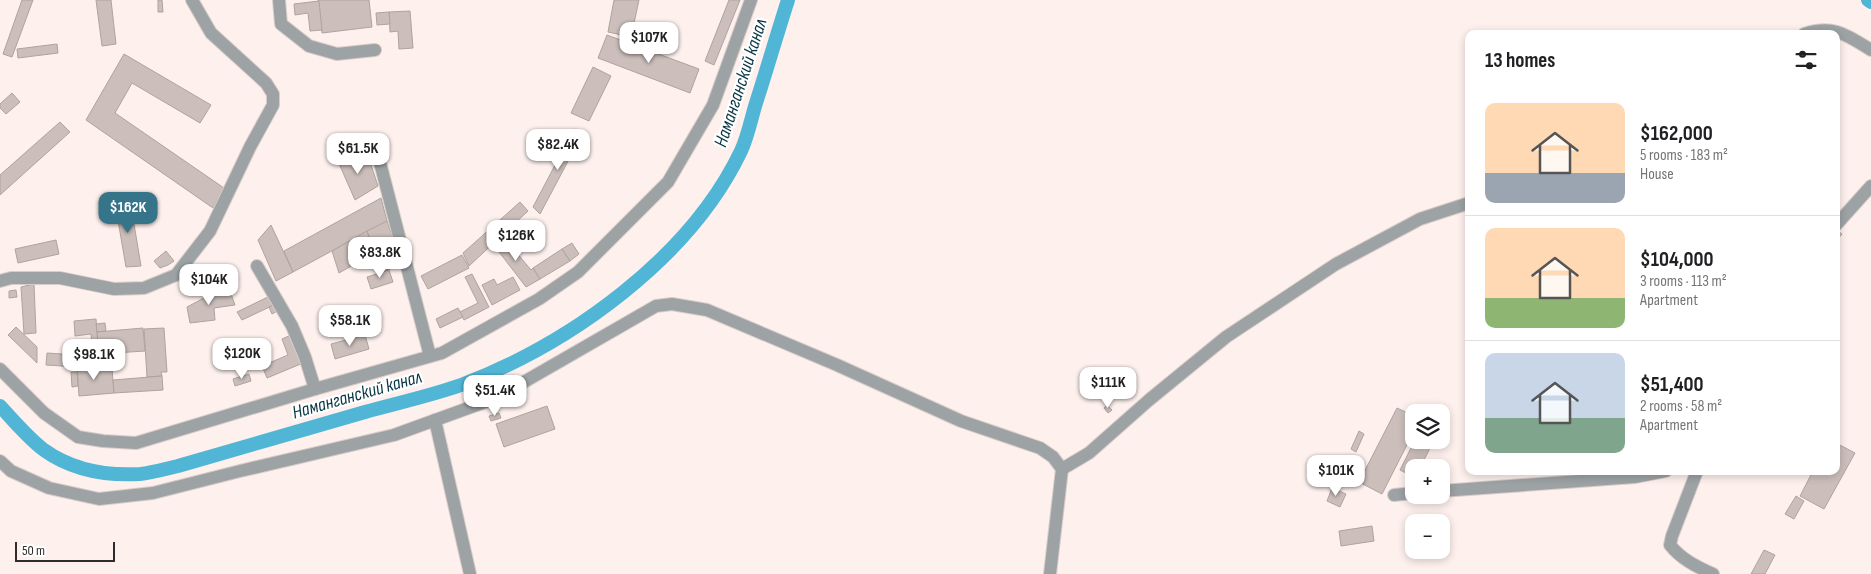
<!DOCTYPE html>
<meta charset="utf-8">
<style>
body{margin:0;font-family:"Sofia Sans Condensed",sans-serif;background:#f6f6f6;color:#202124;height:100vh;display:flex;flex-direction:column;font-size:19px;white-space:nowrap}
*{box-sizing:border-box;margin:0}
p{font-size:16px;color:#757577}
.icon{flex:none;width:28px;height:28px;fill:none;stroke:currentColor;stroke-width:2;stroke-linecap:round;stroke-linejoin:round}
.map{position:relative;flex:1;overflow:hidden}
.drawer{position:absolute;left:1465px;top:30px;width:375px;height:445px;display:flex;flex-direction:column;background:#fff;border-radius:10px;box-shadow:0 2px 8px #0003}
.drawer>*{flex:none}
.controls{position:absolute;left:1405px;top:404px;display:grid;gap:10px}
.controls a{display:grid;place-items:center;width:45px;height:45px;border-radius:10px;background:#fff;box-shadow:0 2px 8px #0003;font-size:25px}
.scale{position:absolute;left:15px;bottom:12px;width:100px;box-sizing:border-box;padding-left:5px;border:2px solid #312c2b;border-top:0;font-size:14px;line-height:18px;white-space:nowrap;color:#312c2b;-webkit-text-stroke:4px #fff;paint-order:stroke}
.price{position:absolute;translate:-50% -42px;padding:0 11px;border-radius:10px;background:#fff;color:#222;font-size:16px;line-height:32px;filter:drop-shadow(0 1px 2px #0008)}
.price::after{content:'';position:absolute;left:50%;top:30px;width:15px;height:11px;margin-left:-8px;background:inherit;clip-path:polygon(0 0,100% 0,50% 100%)}
.price.current{background:#357489;color:#fff}
ul{padding:0;list-style:none}
li{display:flex;align-items:center;gap:15px;height:125px;padding:0 20px}
li+li{border-top:1px solid #e0e0e0}
li span{display:grid;place-items:center;flex:none;width:140px;height:100px;border-radius:10px;color:#555}
li>.icon{margin-inline-start:auto}
span .icon{width:60px;height:60px;fill:#fffc;stroke-width:1}
li b{font-size:21px}
h2{display:flex;justify-content:space-between;align-items:center;height:60px;padding:0 20px;font-size:21px}
.map>svg:first-child{display:block}
</style>
<div class="map">
<svg width="1871" height="574" viewBox="0 0 1871 574">
<rect width="100%" height="100%" fill="#fdf0ed"/>
<g fill="none" stroke-linecap="round" stroke-linejoin="round">
<!-- canal -->
<g stroke="#51b6d6" stroke-width="14">
<path d="M1868 0 1871 2"/>
<path d="M0 406C14 421 28 438 44 450 72 470 106 476 140 474 152 473 165 469 178 466 240 448 303 430 365 412 397 403 430 396 461 385 570 344 690 258 741 151 748 136 751 119 756 103 767 69 777 34 788 0"/>
</g>
</g>
<!-- building -->
<g fill="#cbbebb" stroke="#afa39f">
<path d="M22 0H33L12 57 3 54Z"/>
<path d="M96 0H111L116 44 102 46Z"/>
<path d="M158 0H162L163 12H158Z"/>
<path d="M318 0H369L372 27 322 33Z"/>
<path d="M614 0H639L631 37 608 32Z"/>
<path d="M729 0H740L714 65 705 61Z"/>
<path d="M319 1 322 30 310 31 308 13 295 15 294 4Z"/>
<path d="M410 11 413 48 399 49 398 31 390 32 389 12Z"/>
<path d="M389 12 390 24 377 25 376 13Z"/>
<path d="M634 25 664 34 662 46 631 37Z"/>
<path d="M607 35 699 69 690 93 598 58Z"/>
<path d="M57 44 58 53 18 58 17 49Z"/>
<path d="M124 54 211 105 200 123 132 83 115 113 224 188 213 208 86 120Z"/>
<path d="M593 67 611 76 589 121 571 113Z"/>
<path d="M12 93 20 102 6 114 0 108V104Z"/>
<path d="M60 122 70 132 0 195V175Z"/>
<path d="M574 129 583 133 540 214 533 207Z"/>
<path d="M348 150 356 165 368 156 378 186 355 200 337 159Z"/>
<path d="M1466 154H1469V175H1468Z"/>
<path d="M381 198 387 221 293 272 284 251Z"/>
<path d="M130 200 141 266 126 267 115 203Z"/>
<path d="M520 202 528 211 469 266 463 253Z"/>
<path d="M387 221 402 265 381 272 367 231Z"/>
<path d="M271 225 293 272 276 281 258 240Z"/>
<path d="M367 231 374 253 339 273 332 251Z"/>
<path d="M1838 231 1842 234 1837 240 1836 233Z"/>
<path d="M502 235 531 270 533 268 540 279 526 287 493 244Z"/>
<path d="M56 240 59 254 18 263 15 249Z"/>
<path d="M572 243 579 254 570 261 562 249Z"/>
<path d="M562 249 570 261 540 279 533 268Z"/>
<path d="M166 251 174 261 168 265 160 268 154 261Z"/>
<path d="M462 255 469 268 428 289 421 276Z"/>
<path d="M389 270 393 282 371 289 367 277Z"/>
<path d="M472 274 489 307 464 320 460 312 478 303 465 277Z"/>
<path d="M513 277 520 290 492 305 482 285 494 279 497 285Z"/>
<path d="M34 284 36 333 24 334 21 287Z"/>
<path d="M217 284 220 295 231 294 235 305 214 308 215 320 190 323 187 307 204 298Z"/>
<path d="M16 290 17 297 9 298V291Z"/>
<path d="M272 295 276 304 242 320 237 312Z"/>
<path d="M276 304 279 310 272 314 269 307Z"/>
<path d="M458 308 463 317 440 328 436 319Z"/>
<path d="M96 319 98 344 92 345 91 334 75 336 74 321Z"/>
<path d="M105 323 106 331 97 332 96 324Z"/>
<path d="M16 327 37 347V363L8 335Z"/>
<path d="M143 328 145 351 99 354 97 332Z"/>
<path d="M164 328 167 372H161L162 376 147 377 144 329Z"/>
<path d="M291 335 303 363 267 378 262 366 288 355 282 339Z"/>
<path d="M365 335 369 349 335 359 331 344Z"/>
<path d="M47 353 76 355 77 367 46 365Z"/>
<path d="M90 363V371L112 369 114 393 79 396 77 364Z"/>
<path d="M71 372H77L78 386 72 387Z"/>
<path d="M249 374 251 381 235 386 233 379Z"/>
<path d="M162 376 163 390 114 393 113 380Z"/>
<path d="M1107 405 1112 410 1108 413 1104 408Z"/>
<path d="M547 406 555 429 504 447 496 424Z"/>
<path d="M1397 408 1414 416V431L1382 494 1359 482Z"/>
<path d="M499 413 501 418 491 421 489 416Z"/>
<path d="M1359 431 1364 434 1356 452 1351 449Z"/>
<path d="M1415 440H1434L1420 468H1414V477L1400 470Z"/>
<path d="M1836 443 1855 453 1824 509 1800 496 1813 471H1836Z"/>
<path d="M1350 461 1356 464 1351 476 1345 473Z"/>
<path d="M1332 488 1346 494 1340 507 1327 501Z"/>
<path d="M1796 496 1804 501 1794 519 1785 514Z"/>
<path d="M1372 526 1374 541 1341 546 1339 531Z"/>
<path d="M1764 550 1775 555 1765 574H1751Z"/>
</g>
<g fill="none" stroke-linecap="round" stroke-linejoin="round">
<defs>
<g id="minor">
<path d="M279 0 281 24 309 46 337 54 375 50"/>
<path d="M1804 34C1833 24 1847 35 1871 50"/>
<path d="M377 151 430 356"/>
<path d="M1836 225 1871 186"/>
<path d="M257 266 292 326 305 357 315 389"/>
<path d="M0 281 11 278H60L114 289 144 288 176 275 210 231 250 147 273 105V94L266 83 211 33 192 0"/>
<path d="M0 369 44 413 78 437 103 441 136 443 315 389 442 353 539 299 578 272 668 182 713 105 751 0"/>
<path d="M435 420 470 574"/>
<path d="M0 461 11 471 49 488 99 499 153 493 240 471 394 435 496 398 656 306 672 304 707 310 837 365 961 421 1040 448 1053 457 1062 469 1050 574"/>
<path d="M1062 469 1089 453 1149 400 1226 337 1336 264 1420 219 1469 203"/>
<path d="M1697 471 1672 536 1670 545C1681 559 1697 567 1713 574"/>
<path d="M1441 491 1635 477 1666 471"/>
<path d="M1394 495 1414 493"/>
</g>
</defs>
<!-- minor casing -->
<use href="#minor" stroke="#d8cdca" stroke-width="14"/>
<!-- minor -->
<use href="#minor" stroke="#9da2a4" stroke-width="12"/>
</g>
<g text-anchor="middle" dominant-baseline="central" stroke-width="4.5" stroke-linejoin="round" paint-order="stroke">
<!-- water labels -->
<g font-size="19" font-style="italic" fill="#073744" stroke="#fff">
<text transform="translate(741 83) rotate(-72)">Наманганский канал</text>
<text transform="translate(357 395) rotate(-16)">Наманганский канал</text>
</g>
</g>
</svg>
<div class="controls">
<a><svg class="icon" aria-label="layers" viewBox="0 0 24 24"><path d="M12 4l9 5-9 5-9-5zM3 14l9 5 9-5"/></svg></a>
<a>+</a>
<a>−</a>
</div>
<div class="scale">50 m</div>
<b class="price" style="left:649px;top:64px">$107K</b>
<b class="price" style="left:558px;top:171px">$82.4K</b>
<b class="price" style="left:358px;top:175px">$61.5K</b>
<b class="price current" style="left:128px;top:234px">$162K</b>
<b class="price" style="left:516px;top:262px">$126K</b>
<b class="price" style="left:380px;top:279px">$83.8K</b>
<b class="price" style="left:209px;top:306px">$104K</b>
<b class="price" style="left:350px;top:347px">$58.1K</b>
<b class="price" style="left:242px;top:380px">$120K</b>
<b class="price" style="left:94px;top:381px">$98.1K</b>
<b class="price" style="left:1108px;top:409px">$111K</b>
<b class="price" style="left:495px;top:417px">$51.4K</b>
<b class="price" style="left:1336px;top:497px">$101K</b>
<section class="drawer">
<h2>13 homes<svg class="icon" aria-label="filters" viewBox="0 0 24 24"><path d="M4 7h16M4 17h16"/><circle cx="9" cy="7" r="2"/><circle cx="15" cy="17" r="2"/></svg></h2>
<ul>
<li><span style="background:linear-gradient(#ffd9b3 70%,#9aa5b1 0)"><svg class="icon" aria-label="home" viewBox="0 0 24 24"><path d="M3 11l9-7 9 7M6 9v11h12V9"/></svg></span><div><b>$162,000</b><p>5 rooms · 183 m²</p><p>House</p></div></li>
<li><span style="background:linear-gradient(#ffd9b3 70%,#8fb573 0)"><svg class="icon" aria-label="home" viewBox="0 0 24 24"><path d="M3 11l9-7 9 7M6 9v11h12V9"/></svg></span><div><b>$104,000</b><p>3 rooms · 113 m²</p><p>Apartment</p></div></li>
<li><span style="background:linear-gradient(#c9d6e8 65%,#7fa58c 0)"><svg class="icon" aria-label="home" viewBox="0 0 24 24"><path d="M3 11l9-7 9 7M6 9v11h12V9"/></svg></span><div><b>$51,400</b><p>2 rooms · 58 m²</p><p>Apartment</p></div></li>
</ul>
</section>
</div>
